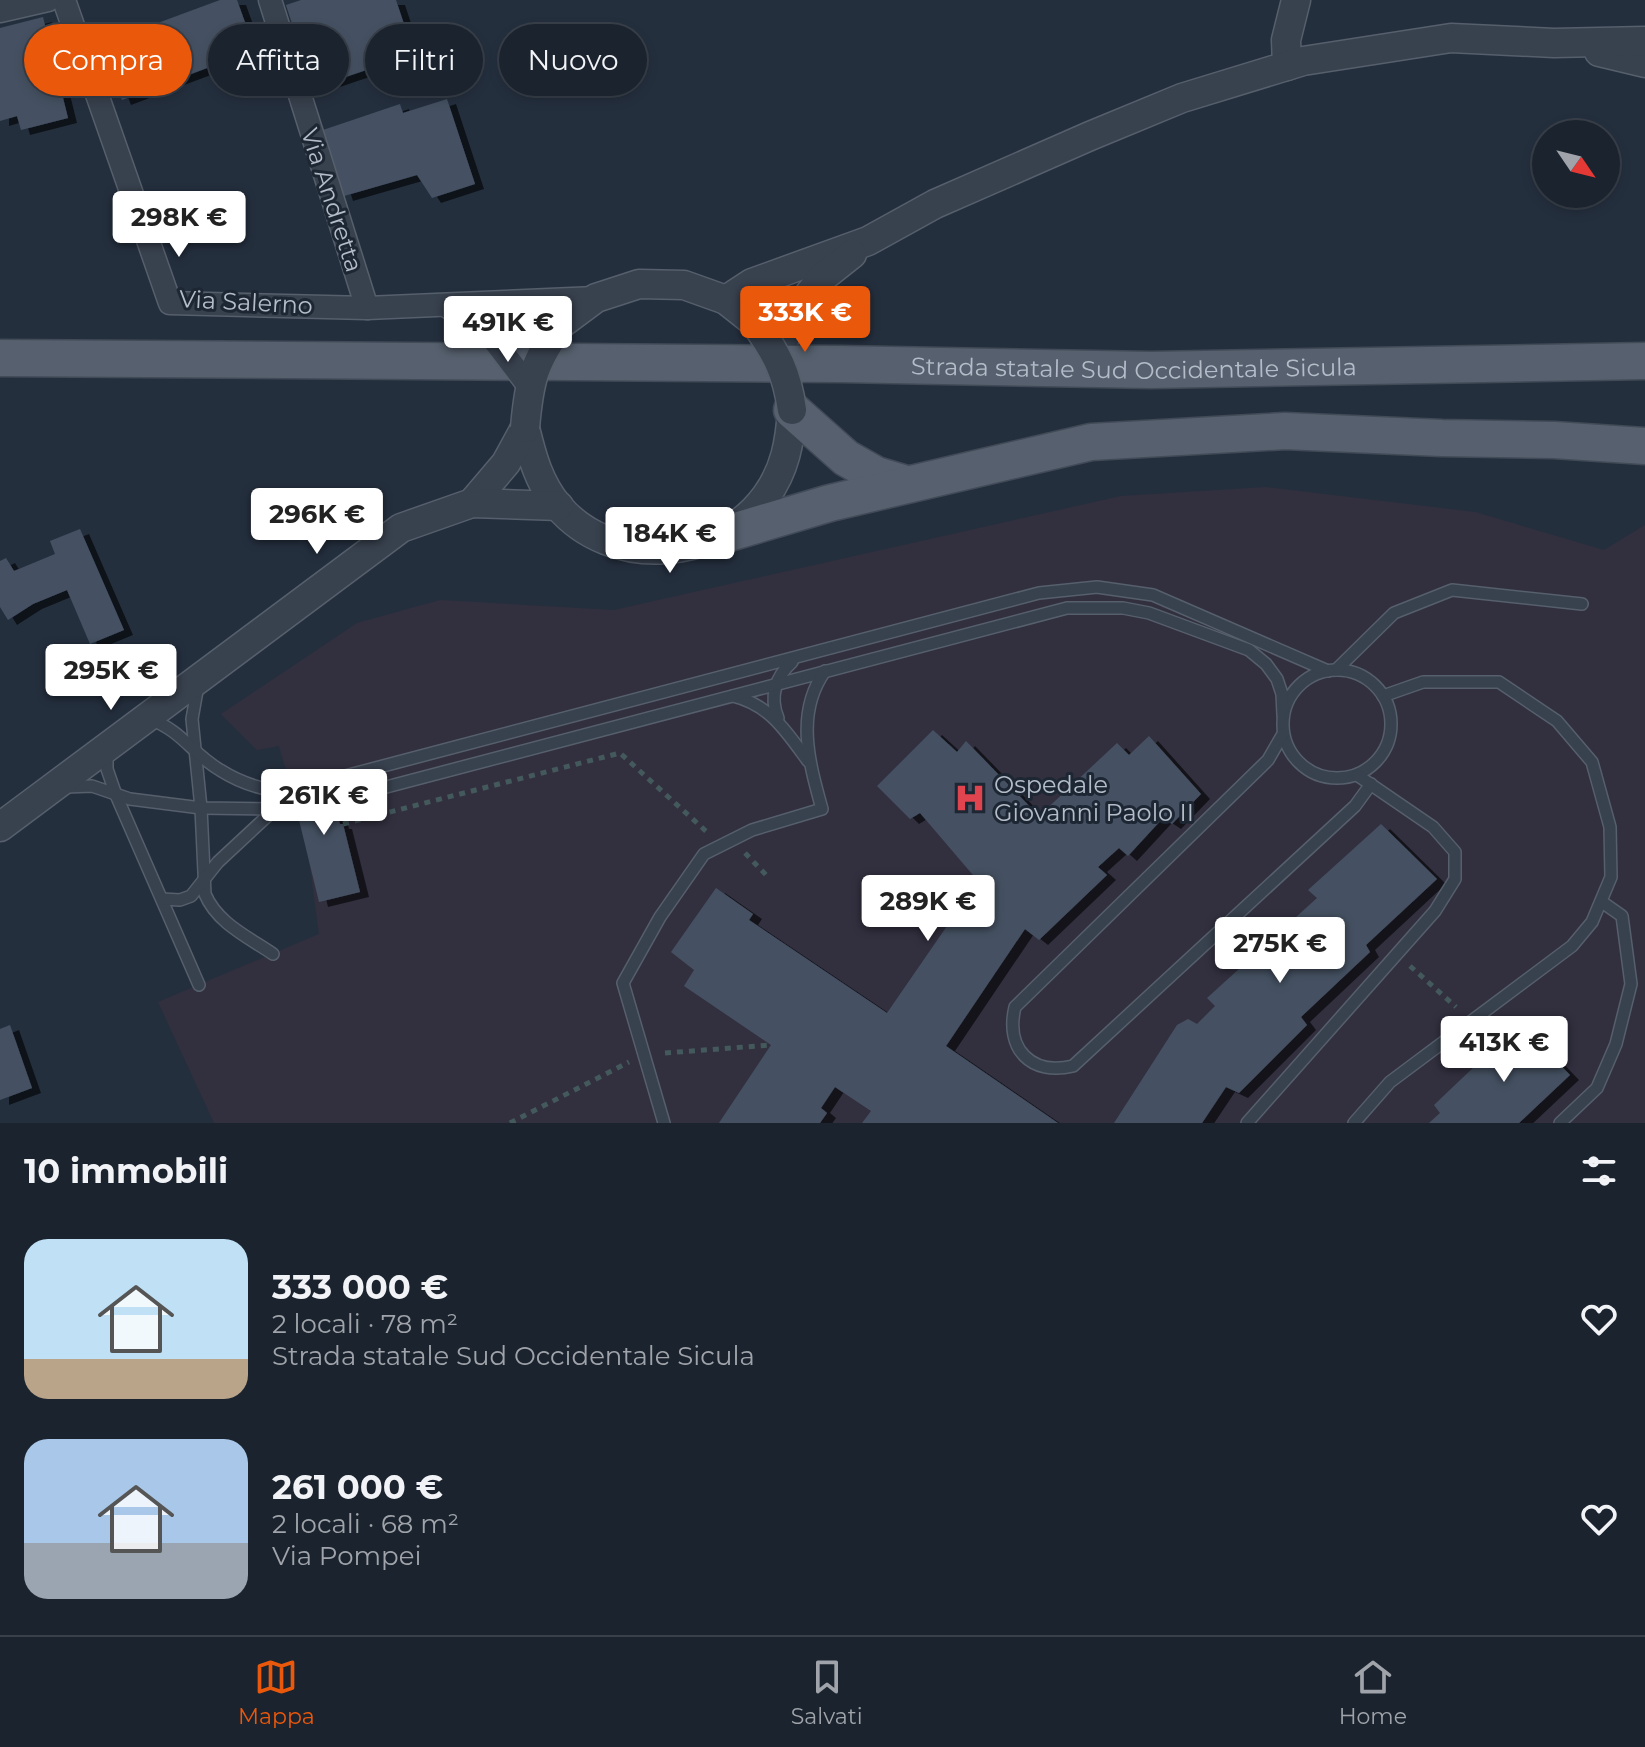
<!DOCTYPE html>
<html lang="it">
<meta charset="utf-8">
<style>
body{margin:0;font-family:Montserrat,sans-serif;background:#282f3a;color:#f1f3f6;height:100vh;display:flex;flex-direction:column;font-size:30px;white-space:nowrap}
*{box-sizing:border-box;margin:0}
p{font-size:26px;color:#a0a4aa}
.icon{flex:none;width:44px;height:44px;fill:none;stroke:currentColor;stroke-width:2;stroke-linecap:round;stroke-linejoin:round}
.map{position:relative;height:1123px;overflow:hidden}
.details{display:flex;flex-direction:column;background:#1b232e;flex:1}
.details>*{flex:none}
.guide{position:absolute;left:24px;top:24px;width:800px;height:72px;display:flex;gap:16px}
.needle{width:52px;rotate:125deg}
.fabs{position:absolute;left:1532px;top:120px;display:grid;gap:16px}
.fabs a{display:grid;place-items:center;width:88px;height:88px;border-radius:50%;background:#1b232e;box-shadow:0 4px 12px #0003,0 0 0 2px #39404a;font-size:40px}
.price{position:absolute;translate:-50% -68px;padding:0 18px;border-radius:8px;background:#fff;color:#222;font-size:26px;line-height:52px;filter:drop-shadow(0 2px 4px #0008)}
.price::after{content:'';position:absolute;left:50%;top:48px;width:24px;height:18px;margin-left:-12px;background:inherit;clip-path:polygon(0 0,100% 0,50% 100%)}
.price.active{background:#ea580c;color:#fff}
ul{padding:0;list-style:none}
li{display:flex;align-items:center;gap:24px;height:200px;padding:0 24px}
li span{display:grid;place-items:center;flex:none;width:224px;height:160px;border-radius:24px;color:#555}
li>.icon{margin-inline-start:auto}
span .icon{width:96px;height:96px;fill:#fffc;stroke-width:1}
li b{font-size:34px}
h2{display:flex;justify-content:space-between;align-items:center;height:96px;padding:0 24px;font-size:34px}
.chip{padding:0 28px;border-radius:36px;background:#1b232e;box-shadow:0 4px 12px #0003,0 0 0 2px #39404a;font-size:28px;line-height:72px}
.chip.active{background:#ea580c;color:#fff}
.menu{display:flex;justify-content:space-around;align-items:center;height:112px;border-top:2px solid #39404a;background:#1b232e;font-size:22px;color:#a0a4aa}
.menu a{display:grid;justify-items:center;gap:4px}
.menu .active{color:#ea580c}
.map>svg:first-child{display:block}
</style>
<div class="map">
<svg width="1645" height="1123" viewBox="0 0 1645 1123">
<defs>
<filter id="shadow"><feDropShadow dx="9" dy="5" stdDeviation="0" flood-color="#0009"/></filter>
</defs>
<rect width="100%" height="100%" fill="#242f3e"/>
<!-- medical -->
<path fill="#32303f" d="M1266 487 1475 512 1604 550 1645 525V1123H214L158 1002 319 934 307 845 279 746 257 750 221 714 357 623 440 600 614 610 1121 496Z"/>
<!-- building -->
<g fill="#455162" filter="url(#shadow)">
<path d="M220 0H237L255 50 122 100 101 44Z"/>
<path d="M301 0H396L414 54 313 88 286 5Z"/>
<path d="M43 17 68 118 21 130 17 116 0 121V28Z"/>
<path d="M447 99 475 184 432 198 417 175 344 196 323 130 400 104 403 113Z"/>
<path d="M80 529 124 630 90 644 67 590 33 604 8 620 0 607V561L6 558 14 571 55 554 50 541Z"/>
<path d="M933 730 957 752 966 741 1039 816 1117 743 1129 755 1149 736 1201 794 1172 824 1163 818 1128 856 1119 848 1098 867 1107 875 1039 940 1025 929 946 1046 1058 1123H862L871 1111 835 1087 821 1108 827 1113 820 1123H719L771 1045 684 986 694 970 671 952 716 888 753 914 749 920 887 1013 978 881 920 813 910 819 877 786Z"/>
<path d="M325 770 340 824H343L360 892 319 902 289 779Z"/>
<path d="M1381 824 1437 879 1366 945 1370 952 1301 1017 1307 1025 1239 1093 1226 1087 1202 1123H1114L1177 1025 1188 1019 1197 1024 1215 1006 1207 998 1317 898 1308 890Z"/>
<path d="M1520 1023 1570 1075 1519 1123H1429L1440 1113 1434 1105Z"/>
<path d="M10 1025 32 1088 0 1100V1029Z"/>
</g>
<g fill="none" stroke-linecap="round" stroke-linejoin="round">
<defs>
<g id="service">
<circle cx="1337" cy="724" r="54"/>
<path d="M1336 670 1394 613 1452 590 1582 604"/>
<path d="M198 685 192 719 201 808 205 894C217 923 248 937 273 954"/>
<path d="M733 696C770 705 786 731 808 761"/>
<path d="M148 718C184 732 191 753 220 770 242 784 266 791 292 793V790L1039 593 1097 587 1153 595 1328 671"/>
<path d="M778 718C769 697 776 676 792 662"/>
<path d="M1283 734 1268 760 1015 1007C1005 1049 1031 1076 1073 1066L1355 806 1371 784"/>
<path d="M107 753V769L116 795 199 985"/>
<path d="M66 787 92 786 130 799 201 808 275 809 314 806 1067 608H1123L1149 613 1249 650 1266 664 1277 679 1282 694 1283 715"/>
<path d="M162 899 180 900 191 896 218 862 275 809"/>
<path d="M664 1123 623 983 660 917 704 854 752 830 822 809C809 762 795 713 825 671"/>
<path d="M1247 1123 1435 911 1455 879V852L1433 827 1357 775"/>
<path d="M1354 1123 1390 1082 1572 946 1592 922 1611 877 1610 827 1592 762 1557 721 1499 682H1423L1383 696"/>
<path d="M1560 1123 1597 1088 1616 1044 1631 984 1622 916 1602 902"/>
</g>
<g id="minor">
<path d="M64 0 170 303 367 308 596 298"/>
<path d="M270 0 367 308"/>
<path d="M0 11 48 0"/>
<path d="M447 306 493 339"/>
</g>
<g id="tertiary">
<path d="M1599 52 1645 63"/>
<path d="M1287 66 1286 40 1296 0"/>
<path d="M726 300 752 283 868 241 935 204 1090 136 1182 98 1303 61 1451 38 1554 43 1645 41"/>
<path d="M561 324 596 298 639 284 684 285 726 300 755 323"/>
<path d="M776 353 810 293 823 277 852 254"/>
<path d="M525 428C532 457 539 483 558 506 611 569 718 562 766 496 785 470 790 442 792 410"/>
<path d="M472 503 506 463 525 428"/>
<path d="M0 827 401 528 472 503 559 506"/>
</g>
<g id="primary">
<path id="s1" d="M0 358 841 364 1151 370 1645 361"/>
<path d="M792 410 846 458 876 475 906 484"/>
<path d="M719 536 830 503 1091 442 1285 431 1442 438 1554 440 1645 446"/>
</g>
</defs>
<!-- service casing -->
<use href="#service" stroke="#565f6c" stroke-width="14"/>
<!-- minor casing -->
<use href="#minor" stroke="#565f6c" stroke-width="25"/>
<!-- tertiary casing -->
<use href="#tertiary" stroke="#565f6c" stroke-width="31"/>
<!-- primary casing -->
<use href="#primary" stroke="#414a57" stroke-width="39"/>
<!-- path -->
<g stroke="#44595c" stroke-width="5" stroke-dasharray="6 6" stroke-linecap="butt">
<path d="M343 824 620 753 708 833"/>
<path d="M745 853 769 878"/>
<path d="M1410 966 1456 1007"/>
<path d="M665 1053 771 1045"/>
<path d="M510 1123 629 1062"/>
</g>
<!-- service -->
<use href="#service" stroke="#38414e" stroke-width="11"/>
<!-- minor -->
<use href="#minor" stroke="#38414e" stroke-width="22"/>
<!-- tertiary -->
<use href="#tertiary" stroke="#38414e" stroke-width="28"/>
<!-- primary -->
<use href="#primary" stroke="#56606e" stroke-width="36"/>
<defs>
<path id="minor-bridge" d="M493 339 528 385"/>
<g id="tertiary-bridge">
<path d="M755 323C777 354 787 373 792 410"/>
<path d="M525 428C529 381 533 364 561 324"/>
</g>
</defs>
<!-- minor-bridge casing -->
<use href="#minor-bridge" stroke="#565f6c" stroke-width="25" stroke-linecap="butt"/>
<!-- tertiary-bridge casing -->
<use href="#tertiary-bridge" stroke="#565f6c" stroke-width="31" stroke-linecap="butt"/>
<!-- minor-bridge -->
<use href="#minor-bridge" stroke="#38414e" stroke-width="22"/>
<!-- tertiary-bridge -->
<use href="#tertiary-bridge" stroke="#38414e" stroke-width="28"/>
</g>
<!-- icons -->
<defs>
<symbol id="hospital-bare" viewBox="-9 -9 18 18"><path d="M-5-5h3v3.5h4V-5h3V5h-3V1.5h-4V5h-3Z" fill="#e0444e" stroke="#1d2633" stroke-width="2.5" paint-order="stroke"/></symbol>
</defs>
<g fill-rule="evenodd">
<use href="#hospital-bare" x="948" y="776" width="44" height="44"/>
</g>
<g text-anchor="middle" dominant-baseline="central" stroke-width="6" stroke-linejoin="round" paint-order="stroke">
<!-- street labels -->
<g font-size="24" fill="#b4bcc9" stroke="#1d2633">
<text transform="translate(332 200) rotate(72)">Via Andretta</text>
<text transform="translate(246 302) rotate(3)">Via Salerno</text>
<text stroke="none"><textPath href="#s1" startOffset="1134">Strada statale Sud Occidentale Sicula</textPath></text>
</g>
<!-- poi labels -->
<g font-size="24" fill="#b4bcc9" stroke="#1d2633" text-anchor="start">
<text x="994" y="784">Ospedale<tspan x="994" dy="28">Giovanni Paolo II</tspan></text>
</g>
</g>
</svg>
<div class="fabs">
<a><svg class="needle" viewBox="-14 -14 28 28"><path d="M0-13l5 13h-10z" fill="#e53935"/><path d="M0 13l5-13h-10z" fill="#a0a4aa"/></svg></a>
</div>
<b class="price" style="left:179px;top:259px">298K €</b>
<b class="price active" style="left:805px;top:354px">333K €</b>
<b class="price" style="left:508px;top:364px">491K €</b>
<b class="price" style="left:317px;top:556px">296K €</b>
<b class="price" style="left:670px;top:575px">184K €</b>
<b class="price" style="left:111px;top:712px">295K €</b>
<b class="price" style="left:324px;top:837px">261K €</b>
<b class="price" style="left:928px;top:943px">289K €</b>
<b class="price" style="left:1280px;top:985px">275K €</b>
<b class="price" style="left:1504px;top:1084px">413K €</b>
<div class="guide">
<a class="chip active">Compra</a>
<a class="chip">Affitta</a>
<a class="chip">Filtri</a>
<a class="chip">Nuovo</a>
</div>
</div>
<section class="details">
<h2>10 immobili<svg class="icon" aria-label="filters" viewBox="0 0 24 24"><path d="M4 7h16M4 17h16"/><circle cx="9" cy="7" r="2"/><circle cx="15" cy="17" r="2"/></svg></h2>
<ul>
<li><span style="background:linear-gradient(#bfe0f5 75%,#b9a48a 0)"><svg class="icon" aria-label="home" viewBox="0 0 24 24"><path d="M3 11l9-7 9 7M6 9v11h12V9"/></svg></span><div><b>333 000 €</b><p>2 locali · 78 m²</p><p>Strada statale Sud Occidentale Sicula</p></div><svg class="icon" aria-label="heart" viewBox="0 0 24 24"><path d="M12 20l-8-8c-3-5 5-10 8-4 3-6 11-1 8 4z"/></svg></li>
<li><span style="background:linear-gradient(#a9c7e8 65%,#9aa5b1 0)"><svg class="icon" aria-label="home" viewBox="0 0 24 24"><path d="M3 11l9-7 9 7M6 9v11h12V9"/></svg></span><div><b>261 000 €</b><p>2 locali · 68 m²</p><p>Via Pompei</p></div><svg class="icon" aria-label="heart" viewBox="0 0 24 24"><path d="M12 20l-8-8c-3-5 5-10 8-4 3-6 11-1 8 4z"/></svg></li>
</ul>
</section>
<nav class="menu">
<a class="active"><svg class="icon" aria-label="map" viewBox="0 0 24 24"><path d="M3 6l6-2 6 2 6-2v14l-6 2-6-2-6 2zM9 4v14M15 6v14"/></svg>Mappa</a>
<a><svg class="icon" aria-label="saved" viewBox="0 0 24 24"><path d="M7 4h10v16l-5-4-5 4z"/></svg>Salvati</a>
<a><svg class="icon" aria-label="home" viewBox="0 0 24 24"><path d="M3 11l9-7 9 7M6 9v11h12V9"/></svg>Home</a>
</nav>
